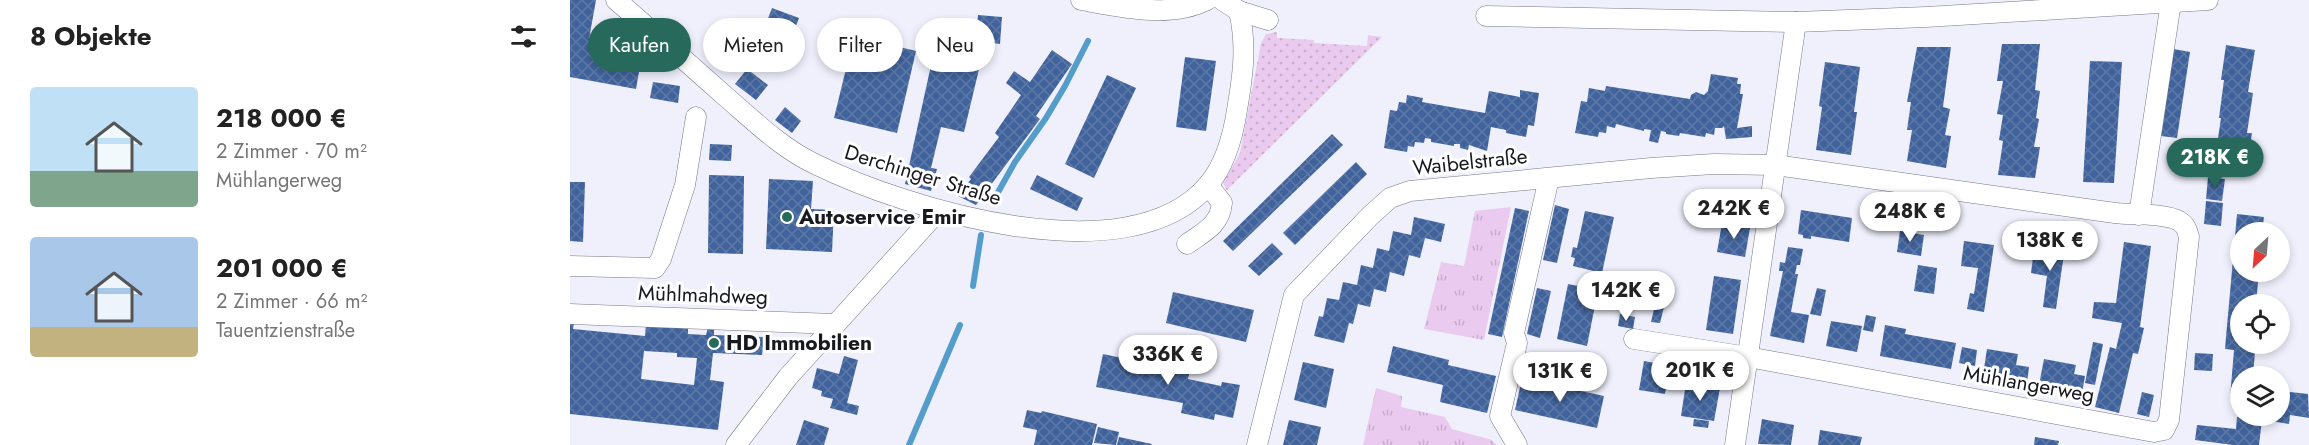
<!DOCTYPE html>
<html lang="de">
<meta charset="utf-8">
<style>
body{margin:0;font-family:Jost,sans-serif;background:#f6f6f6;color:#222;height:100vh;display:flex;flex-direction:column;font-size:22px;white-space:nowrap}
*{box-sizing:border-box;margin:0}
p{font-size:20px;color:#767676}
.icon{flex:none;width:33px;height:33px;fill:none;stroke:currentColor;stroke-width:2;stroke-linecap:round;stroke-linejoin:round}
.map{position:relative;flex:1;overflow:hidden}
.panel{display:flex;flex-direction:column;background:#fff;width:570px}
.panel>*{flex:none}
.hud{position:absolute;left:18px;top:18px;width:570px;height:54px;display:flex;gap:12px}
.needle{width:39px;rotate:206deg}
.fabs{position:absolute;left:1660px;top:222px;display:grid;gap:12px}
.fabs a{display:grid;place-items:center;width:60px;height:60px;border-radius:50%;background:#fff;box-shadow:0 3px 9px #0003;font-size:30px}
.price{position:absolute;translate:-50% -51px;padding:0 14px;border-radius:21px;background:#fff;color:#222;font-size:20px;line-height:39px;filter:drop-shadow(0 2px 3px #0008)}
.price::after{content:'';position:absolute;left:50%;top:36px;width:18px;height:14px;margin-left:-9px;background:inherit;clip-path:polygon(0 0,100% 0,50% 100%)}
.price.active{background:#276a5c;color:#fff}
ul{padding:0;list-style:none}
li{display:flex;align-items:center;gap:18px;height:150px;padding:0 30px}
li span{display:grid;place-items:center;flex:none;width:168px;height:120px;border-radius:6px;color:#555}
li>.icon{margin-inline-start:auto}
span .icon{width:72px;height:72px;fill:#fffc;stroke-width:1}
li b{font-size:26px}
h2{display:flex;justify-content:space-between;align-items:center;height:72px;padding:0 30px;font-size:26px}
.tag{padding:0 21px;border-radius:27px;background:#fff;box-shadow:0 3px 9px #0003;font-size:21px;line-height:54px}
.tag.active{background:#276a5c;color:#fff}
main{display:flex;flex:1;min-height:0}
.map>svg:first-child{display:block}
</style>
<main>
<section class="panel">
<h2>8 Objekte<svg class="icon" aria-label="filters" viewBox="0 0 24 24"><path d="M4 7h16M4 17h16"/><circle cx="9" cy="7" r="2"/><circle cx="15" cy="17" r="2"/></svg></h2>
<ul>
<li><span style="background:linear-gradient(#bfe0f5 70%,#7fa58c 0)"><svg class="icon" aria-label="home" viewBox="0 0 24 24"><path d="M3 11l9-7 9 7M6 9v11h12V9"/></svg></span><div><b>218 000 €</b><p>2 Zimmer · 70 m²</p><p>Mühlangerweg</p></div></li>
<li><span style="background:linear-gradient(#a9c7e8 75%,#c2b280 0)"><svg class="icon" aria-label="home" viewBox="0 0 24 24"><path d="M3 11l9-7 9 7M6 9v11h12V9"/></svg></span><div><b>201 000 €</b><p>2 Zimmer · 66 m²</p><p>Tauentzienstraße</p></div></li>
</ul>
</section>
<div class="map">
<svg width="1739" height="445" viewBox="0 0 1739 445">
<defs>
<pattern id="grass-dots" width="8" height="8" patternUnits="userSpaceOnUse" patternTransform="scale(1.5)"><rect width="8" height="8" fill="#ebcaef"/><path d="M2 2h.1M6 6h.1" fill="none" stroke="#c9adcc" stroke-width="1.8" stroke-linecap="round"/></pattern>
<pattern id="park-tufts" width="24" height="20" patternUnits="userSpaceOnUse" patternTransform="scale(1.5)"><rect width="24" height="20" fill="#ebcaef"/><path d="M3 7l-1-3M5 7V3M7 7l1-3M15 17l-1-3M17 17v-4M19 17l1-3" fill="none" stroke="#c9adcc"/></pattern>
<pattern id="building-cross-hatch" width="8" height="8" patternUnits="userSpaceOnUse" patternTransform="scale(1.5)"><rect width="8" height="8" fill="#40639d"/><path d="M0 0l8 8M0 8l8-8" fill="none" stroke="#5e79a5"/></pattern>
</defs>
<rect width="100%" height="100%" fill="#eff0fc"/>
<!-- grass -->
<path fill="url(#grass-dots)" d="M707 32V38L744 40V43L797 46 798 35 812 37 657 190 653 183 670 153 691 43 696 34Z"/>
<!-- park -->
<g fill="url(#park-tufts)">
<path d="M941 207 914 340 854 329 871 262 894 266 905 211Z"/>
<path d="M806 388 832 396 831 407 875 417 882 429 922 440 926 445H793Z"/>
</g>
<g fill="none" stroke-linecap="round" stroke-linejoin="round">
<!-- stream -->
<g stroke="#549dcb" stroke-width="6">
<path d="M422 203 445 162 476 118 495 86 518 41"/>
<path d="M403 286 411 235"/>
<path d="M339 445 390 325"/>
</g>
</g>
<!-- building -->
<g fill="url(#building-cross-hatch)" fill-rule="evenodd">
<path d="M0 0H26L19 39 73 49 66 89 0 77Z"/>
<path d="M202 8 229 18 221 39 194 29Z"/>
<path d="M408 15 432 17 430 44 406 41Z"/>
<path d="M284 36 346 51 327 133 264 118Z"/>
<path d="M1432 44H1470L1465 90 1470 91 1466 118 1469 119 1464 147H1470L1465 178 1428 175 1433 141 1429 140 1433 115 1427 114 1433 81H1427Z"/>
<path d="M1656 45 1685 50 1678 92 1683 93 1677 133H1682L1675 177 1643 172 1651 118H1649L1654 80H1651Z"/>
<path d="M1347 47H1381L1373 107 1380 109 1375 135 1381 136 1376 168 1337 161 1342 130H1337L1341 102H1337Z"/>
<path d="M1604 49 1620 52 1607 138 1591 136Z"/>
<path d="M482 50 502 64 466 116 470 119 406 205 388 196 401 179 399 177 429 137 425 133 451 95 436 83 444 71 460 82Z"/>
<path d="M363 56 410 65 394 132 371 127 361 168 367 169 361 191 335 184Z"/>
<path d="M615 57 646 61 636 131 606 127Z"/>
<path d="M1520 61 1552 62 1544 183 1513 182Z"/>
<path d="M1255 62 1290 67 1284 112H1287L1281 155 1246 150 1252 107 1249 106Z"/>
<path d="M177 69 198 85 186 100 165 84Z"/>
<path d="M1141 74 1168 78 1167 84H1171L1170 94H1173L1167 128 1182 126V137L1156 139 1154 126 1152 128H1145L1144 135 1136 133 1135 137 1110 133 1109 136 1096 134V132L1091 131 1088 143 1079 141 1081 130 1074 129V131L1046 124 1045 128 1037 126 1036 133 1029 132 1028 137 1005 133 1011 101 1017 102 1019 88 1035 91 1036 86 1120 99 1121 95 1126 92 1134 95 1138 91Z"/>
<path d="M537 75 566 88 524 178 495 164Z"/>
<path d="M83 82 110 86 108 103 80 98Z"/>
<path d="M950 90 969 93 964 126 958 125 956 137 936 133V130L921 127 917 151 899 145 898 150 890 148V144H884V146L861 142V139L855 138 854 143 845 142 844 147 838 146 837 152 814 148 820 110 827 111 829 102 836 103 837 95 853 98 852 102 915 113 919 91 950 97Z"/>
<path d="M215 107 231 121 222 133 205 120Z"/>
<path d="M762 134 773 145 663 251 653 241Z"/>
<path d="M140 144 162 145 161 161 139 160Z"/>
<path d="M786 162 797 174 725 245 713 233Z"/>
<path d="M139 175 174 176 173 254 138 253Z"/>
<path d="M467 175 513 198 507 211 460 189Z"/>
<path d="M1638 178 1655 179 1652 201 1636 199Z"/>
<path d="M199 179 243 181 241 209 264 210 262 252 196 249Z"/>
<path d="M0 182H15L13 242 0 241Z"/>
<path d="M1166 193 1181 195 1177 217 1163 215Z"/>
<path d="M1636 201 1653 203 1651 226 1634 224Z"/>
<path d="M985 205 999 209 987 263 973 260Z"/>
<path d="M945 208 959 211 932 337 918 334Z"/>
<path d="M1231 210 1282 218 1279 242 1241 236V239L1233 238V235L1228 234Z"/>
<path d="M1015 211 1044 217 1032 273 1003 266 1005 258 1001 257 1003 247 1007 248Z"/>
<path d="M1667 214 1694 217 1692 232H1671V272H1689L1686 304H1671V344H1683L1682 351 1685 352 1683 376H1671V399L1660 398 1664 350 1655 349Z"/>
<path d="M844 217 875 224 871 242 855 238 850 258 839 255 834 276 820 272 816 292 804 289 800 307 788 304 783 324 779 323 774 343 744 336 749 316 753 317 757 298 769 300 773 282 787 285 791 265 803 268 807 248 819 251 823 231 841 235Z"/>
<path d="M1152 223 1180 228 1175 257 1147 252Z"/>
<path d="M1330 231 1354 235 1351 256 1327 252Z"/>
<path d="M1394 241 1424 245 1414 312 1397 309 1400 293 1404 294 1408 268 1391 266Z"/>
<path d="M1554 242 1581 246 1570 327 1574 328 1568 354 1563 353 1549 413 1525 407 1540 347 1546 349 1552 323 1522 318 1524 302 1546 303Z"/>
<path d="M702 243 713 254 689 276 678 266Z"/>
<path d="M1482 245 1495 247 1486 309 1473 307 1477 276 1461 273 1464 249 1481 252Z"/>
<path d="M1218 247 1233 249 1230 265H1227L1225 274H1228L1221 312 1239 315 1234 343 1200 336 1213 271H1209L1210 262 1215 263Z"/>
<path d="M1348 265 1367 268 1364 294 1344 291Z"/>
<path d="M1144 276 1171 280 1163 334 1136 330Z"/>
<path d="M998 284 1028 290 1017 346 987 339Z"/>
<path d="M967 288 981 291 970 338 957 334Z"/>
<path d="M1247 288 1256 290 1251 316 1240 314Z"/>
<path d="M603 292 684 310 676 342 596 323Z"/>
<path d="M1085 305 1094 307 1090 323 1081 322Z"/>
<path d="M1050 314 1065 317 1063 329 1048 326Z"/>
<path d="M1296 315 1306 317 1303 332 1293 330Z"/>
<path d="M1261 321 1292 326 1287 352 1256 346Z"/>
<path d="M0 323H4L3 329 75 336 76 324 118 326V334L136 335 138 327 144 329V335L194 337 192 355 143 353 140 380 154 382 148 430 0 414ZM74 351 107 353V357L127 358 124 385 71 379Z"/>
<path d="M1315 325 1336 329 1335 334 1386 343 1381 369 1310 356Z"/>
<path d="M1523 342 1533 344 1525 385 1515 383Z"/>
<path d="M823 346 879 360 878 365 926 376 917 413 870 402 873 385 817 372Z"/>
<path d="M1392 347 1407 350 1405 366 1389 363Z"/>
<path d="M1417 349 1448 354 1446 365 1459 367 1457 383 1413 375Z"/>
<path d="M1625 353 1643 354 1642 371 1624 370Z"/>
<path d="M533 354 585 365 586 362 620 370 618 379 651 386 652 382 670 385 663 418 645 414 644 420 611 413 613 403 526 387Z"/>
<path d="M274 356 288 360 277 403 289 406 287 415 260 408 263 399 251 396 252 391 242 388 247 368 269 374Z"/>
<path d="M1474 359 1506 365 1504 374 1515 376 1512 393 1469 385Z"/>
<path d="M1074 361 1100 366 1095 394 1069 390Z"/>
<path d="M733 362 764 369 756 408 724 400Z"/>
<path d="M952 378 1034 396 1027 428 945 410Z"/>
<path d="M1116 383 1150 388 1144 421 1111 416Z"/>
<path d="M1711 391 1738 394 1739 418 1720 415 1719 424 1694 420 1695 416H1710Z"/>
<path d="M1572 392 1584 395 1579 417 1567 414Z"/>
<path d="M457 410 471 413 472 411 527 424 522 445H464L467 430 453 427Z"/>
<path d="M1667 417 1692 420 1689 445H1663L1625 440 1627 425 1666 429Z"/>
<path d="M1124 419 1139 421 1138 428 1123 426Z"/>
<path d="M1192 419 1224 425 1221 445 1188 444Z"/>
<path d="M234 420 259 428 254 445H226Z"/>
<path d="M719 420 751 427 747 445H713Z"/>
<path d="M528 427 549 432 546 445 524 443Z"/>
<path d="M1250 430 1292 437 1290 445H1248Z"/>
<path d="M549 437 582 444 581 445H547Z"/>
<path d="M1465 437 1489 441 1488 445H1464Z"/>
</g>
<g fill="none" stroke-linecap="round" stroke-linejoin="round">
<defs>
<g id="minor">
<path d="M46 0C83 32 119 64 155 96 183 120 211 148 245 164 336 209 559 278 638 185 656 164 663 136 667 110 673 75 677 46 669 11"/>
<path d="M511 0C550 7 599 19 637 0"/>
<path d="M652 0 669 11 698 20"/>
<path d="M916 16 1226 22 1356 17 1638 0"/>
<path d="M1569 215 1601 2"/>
<path d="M617 244C634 232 650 225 652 203L638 185"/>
<path d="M0 266 85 268 91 259 115 185 126 117"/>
<path d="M0 314 264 324"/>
<path d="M166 445 218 377 369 210"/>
<path d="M687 445 724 295 800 216 820 198 840 191 1081 168 1144 164 1205 165 1545 213C1561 215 1596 213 1609 221 1616 225 1617 230 1619 237L1599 420 1594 430 1584 432 1178 357 1064 339"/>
<path d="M947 445 930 416 947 343 944 333 979 178"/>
<path d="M1165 445 1226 22"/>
</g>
</defs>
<!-- minor casing -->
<use href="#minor" stroke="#767889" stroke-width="21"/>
<!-- minor -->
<use href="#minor" stroke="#fff" stroke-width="20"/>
</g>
<!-- markers -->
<g fill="#276a5c" stroke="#fff" stroke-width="2">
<circle cx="217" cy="217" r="6"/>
<circle cx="144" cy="343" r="6"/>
</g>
<g text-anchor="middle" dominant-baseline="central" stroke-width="6" stroke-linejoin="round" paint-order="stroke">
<!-- street labels -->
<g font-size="21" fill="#18191f" stroke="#fff">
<text transform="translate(900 162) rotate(-6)">Waibelstraße</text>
<text transform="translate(353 175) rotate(17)">Derchinger Straße</text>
<text transform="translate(133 295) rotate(2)">Mühlmahdweg</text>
<text transform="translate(1459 384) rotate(10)">Mühlangerweg</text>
</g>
<!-- poi labels -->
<g font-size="21" font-weight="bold" fill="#18191f" stroke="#fff" text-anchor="start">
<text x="229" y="217">Autoservice Emir</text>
<text x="156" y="343">HD Immobilien</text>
</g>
</g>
</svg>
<div class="fabs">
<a><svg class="needle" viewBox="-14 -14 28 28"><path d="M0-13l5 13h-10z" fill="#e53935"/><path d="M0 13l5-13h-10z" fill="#767676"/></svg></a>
<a><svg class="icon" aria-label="locate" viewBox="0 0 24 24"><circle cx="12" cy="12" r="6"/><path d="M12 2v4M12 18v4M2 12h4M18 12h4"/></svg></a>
<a><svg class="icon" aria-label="layers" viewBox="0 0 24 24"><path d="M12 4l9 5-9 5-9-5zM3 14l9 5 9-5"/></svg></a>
</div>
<b class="price active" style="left:1645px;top:189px">218K €</b>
<b class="price" style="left:1164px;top:240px">242K €</b>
<b class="price" style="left:1340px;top:243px">248K €</b>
<b class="price" style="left:1480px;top:272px">138K €</b>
<b class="price" style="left:1056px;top:322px">142K €</b>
<b class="price" style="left:598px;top:386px">336K €</b>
<b class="price" style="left:1130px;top:402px">201K €</b>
<b class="price" style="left:990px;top:403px">131K €</b>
<div class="hud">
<a class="tag active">Kaufen</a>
<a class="tag">Mieten</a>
<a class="tag">Filter</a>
<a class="tag">Neu</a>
</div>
</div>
</main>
